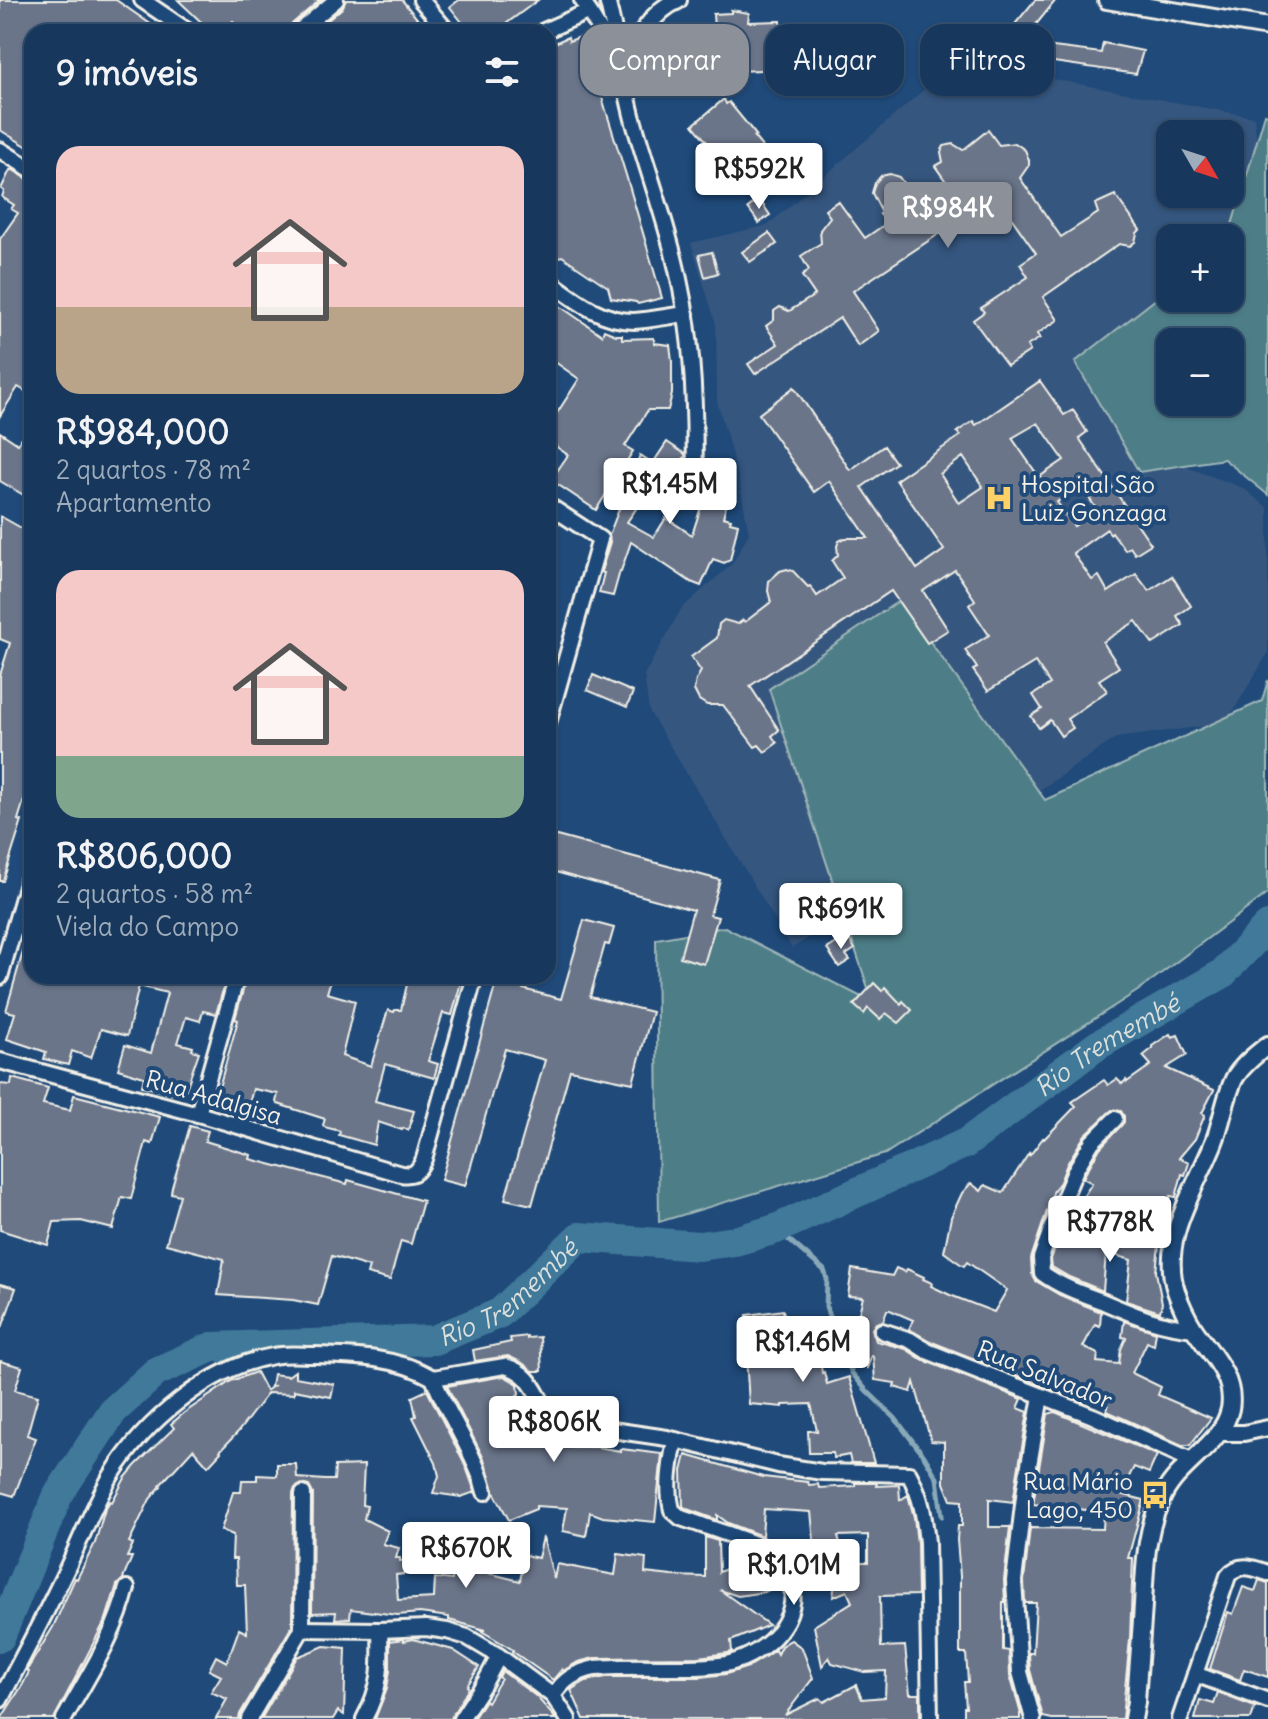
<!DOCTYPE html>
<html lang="pt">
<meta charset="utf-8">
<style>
body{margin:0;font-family:Delius,sans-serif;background:#203f62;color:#f1f3f6;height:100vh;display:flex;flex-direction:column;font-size:30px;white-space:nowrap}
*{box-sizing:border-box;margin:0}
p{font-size:26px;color:#9eacbb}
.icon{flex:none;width:44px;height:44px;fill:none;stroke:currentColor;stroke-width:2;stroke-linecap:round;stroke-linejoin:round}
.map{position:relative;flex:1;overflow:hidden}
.details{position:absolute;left:24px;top:24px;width:532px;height:960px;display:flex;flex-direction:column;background:#17385c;border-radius:24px;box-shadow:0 2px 6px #0004,0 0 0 2px #365272}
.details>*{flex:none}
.banner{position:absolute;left:580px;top:24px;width:568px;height:72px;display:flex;gap:16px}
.needle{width:52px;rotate:129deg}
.tools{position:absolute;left:1156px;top:120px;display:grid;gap:16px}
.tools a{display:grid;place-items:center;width:88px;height:88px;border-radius:16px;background:#17385c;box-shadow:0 2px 6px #0004,0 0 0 2px #365272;font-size:40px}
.price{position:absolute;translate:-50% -68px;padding:0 18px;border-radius:8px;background:#fff;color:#222;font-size:26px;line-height:52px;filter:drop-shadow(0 2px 4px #0008)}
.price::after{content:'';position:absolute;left:50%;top:48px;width:24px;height:18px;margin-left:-12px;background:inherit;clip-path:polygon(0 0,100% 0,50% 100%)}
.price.selected{background:#8c9099;color:#fff}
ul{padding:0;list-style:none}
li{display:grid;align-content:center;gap:16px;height:424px;padding:0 32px}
li span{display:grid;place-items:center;height:248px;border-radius:24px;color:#555}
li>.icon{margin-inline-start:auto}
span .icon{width:144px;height:144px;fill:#fffc;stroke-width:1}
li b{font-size:34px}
h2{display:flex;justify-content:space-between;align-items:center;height:96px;padding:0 32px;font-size:34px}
.tag{padding:0 28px;border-radius:24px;background:#17385c;box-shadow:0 2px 6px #0004,0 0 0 2px #365272;font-size:28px;line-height:72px}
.tag.selected{background:#8c9099;color:#fff}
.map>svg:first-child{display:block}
</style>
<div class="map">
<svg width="1268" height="1719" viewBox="0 0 1268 1719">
<rect width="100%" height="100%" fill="#1f4a7a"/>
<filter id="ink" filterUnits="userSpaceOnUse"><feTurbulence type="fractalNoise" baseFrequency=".0125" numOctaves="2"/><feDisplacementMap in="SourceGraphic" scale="16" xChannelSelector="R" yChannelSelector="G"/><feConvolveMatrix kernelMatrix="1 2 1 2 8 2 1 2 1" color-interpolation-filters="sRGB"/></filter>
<g filter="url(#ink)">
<!-- built -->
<path fill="#36577f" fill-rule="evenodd" d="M957 61 1254 117 1268 244 1230 238H1170V298L1128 355 1189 468 1243 488 1268 508V653L1226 723 1116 738 930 865 792 948 649 711 644 675 682 608 732 564 749 533 739 480 717 401 716 324 691 243 768 225ZM1170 134H1230V194H1170Z"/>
<!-- green -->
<g fill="#4e7e88" stroke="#a1b8b8" stroke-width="2" fill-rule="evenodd">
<path d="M1265 114 1268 115V495L1224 459 1139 472 1075 362 1170 288V298H1230V238H1228ZM1170 342H1230V402H1170Z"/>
<path d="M900 600 1045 800 1262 701 1268 680V893L1139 990 885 1154 659 1222 656 939 725 927 873 1003 769 689Z"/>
</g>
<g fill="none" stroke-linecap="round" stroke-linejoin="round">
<!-- stream -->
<path stroke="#89a9b9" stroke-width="5" d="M776 1229 824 1270 827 1279 826 1307 838 1343 852 1373 866 1390 895 1418 924 1456 937 1478 942 1516"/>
<!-- river -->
<path stroke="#41799a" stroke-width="30" id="s1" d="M0 1637 58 1495 113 1411 156 1372 212 1347 434 1340 500 1313 579 1237 699 1246 735 1241 776 1229 966 1143 1098 1045 1222 974 1268 926"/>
</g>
<!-- building -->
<g fill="#6b758a" stroke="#f4f1e8" stroke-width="2" fill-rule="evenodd">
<path d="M0 0H116L162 32H32V61L26 84 32 89V134L28 147 0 130Z"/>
<path d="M178 0H320L292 24 288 32H242L233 21 221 32H215L199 20Z"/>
<path d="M346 0H402L428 32H314L342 8Z"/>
<path d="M459 0H538L495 32H470L450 7Z"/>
<path d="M1035 0H1056L1021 43 1101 53 1103 43 1143 51 1136 74 991 53Z"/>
<path d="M731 10 749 13 748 22 781 21 783 69 717 72 713 14 731 13Z"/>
<path d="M583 36 626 175 662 298 638 304 636 302 611 298 608 287 562 256 551 260 548 247V46L568 37 569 41Z"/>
<path d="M811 71 789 94H782L778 90 777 77Z"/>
<path d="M724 99 726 104 729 102 756 135 754 137 767 153 777 152 789 171 751 196 693 125Z"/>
<path d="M988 130 999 145 1015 143 1025 150 1029 160V165L1020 178 1061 237 1098 213 1095 204 1115 195 1140 230 1137 233 1135 242 1130 246 1119 244 1043 297 1058 320 1037 334 1040 338 1027 346 1030 351 1007 366 973 320 984 312 981 308 1028 277 1020 264 1036 253 996 196 853 291 879 331 858 346 840 318 755 374 748 364 778 344 766 326 774 320V311L780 307 789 311 815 295 802 276 809 270 801 256 821 243 820 230 830 217 825 210 838 201 865 238 887 223 880 214 882 213 872 193 875 183 881 176 890 174 899 177 910 192 914 190 921 200 947 183 935 166 943 162 941 152 944 146 953 144 963 150Z"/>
<path d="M10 170H13L32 182V395L18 387 0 416V239L18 213 11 209 14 205 2 197 4 191 1 189Z"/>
<path d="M759 199 770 215 759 223 748 208Z"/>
<path d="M769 233 777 244 750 262 742 252Z"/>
<path d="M712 252 718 273 705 277 699 255Z"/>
<path d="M548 298 602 335 604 330 616 335H622V339L654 338V343L670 345 672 361V394L668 410H648L625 446 633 451 596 510 551 480 568 455 548 441V427L579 379 548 357Z"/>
<path d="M1040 381 1064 415 1073 410 1087 432 1079 438 1151 544 1135 554 1130 547 1125 550 1112 532 1110 534 1107 529 1073 553 1092 580 1099 576 1108 592 1136 574 1149 591 1172 576 1191 606 1177 616 1183 625 1153 644 1136 621 1103 642 1119 667 1099 680 1107 691 1067 719 1073 728 1061 736 1050 720 1039 728 1031 716 1042 709 1033 695 1050 684 1035 662 988 691 973 670 977 668 965 650 989 635 969 605 975 600 955 570 923 591 948 630 927 643 891 591 750 686 779 730 772 736 777 743 765 752 759 745 755 747 723 705H707L699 700 694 690 696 680 701 671 691 657 717 638 719 624 724 620 738 624 743 620 745 622 771 602 768 591 769 581 780 571 787 569 793 571 808 587 810 586 817 596 843 578 832 561 838 555 837 546 839 541 845 538H868L829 481 814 492 759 414 794 387 850 470 884 446 896 463 862 487 917 569 944 550 896 480 960 436 957 432 973 421 976 425ZM1038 423 1064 460 1039 477 1012 438ZM963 457 983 487 959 503 940 474ZM1081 486 1097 510 1074 526 1057 502Z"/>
<path d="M0 432 18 444 22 437 32 443V500L0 481Z"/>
<path d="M667 442 685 454V456L656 502 648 496 645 500 643 499 627 522 654 537 666 518 692 535 710 479 723 483 721 491 730 493 723 517 731 519 730 522 738 524 730 560 724 563 713 559 701 586 691 582 631 542 621 571H620L613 596 599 593 604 573 601 572 610 542 609 535 640 455 653 463Z"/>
<path d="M0 516 32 534V788L28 787 18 820 22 821 3 881H0V675L10 643 0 639Z"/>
<path d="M593 675 633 692 627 707 587 690Z"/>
<path d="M553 835 720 880 710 915 718 917 704 964 680 957 693 910 548 870V853Z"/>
<path d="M584 920 614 928 609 945 605 944 590 997 652 1012 633 1083 570 1070 532 1205 505 1199 545 1060 505 1049 465 1186 441 1180 498 976H526L523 989 561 999Z"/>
<path d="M28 934H32V976H227L216 1014 203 1011 200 1021 186 1017 178 1043 193 1047 192 1050 199 1052 186 1089 177 1086 174 1094 142 1086 144 1077 118 1069 125 1045 151 1053 167 993 139 986 127 1036 101 1029 91 1058 72 1051 68 1065 44 1059 46 1052 7 1039 15 1013 6 1011Z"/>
<path d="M847 936 855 949 846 955 850 960 839 967 827 949Z"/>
<path d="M247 976H332L327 993 355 1001 342 1056 371 1066 388 1010 394 1012 395 1010H401L409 976H451L462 979 452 1015 443 1013 428 1061 438 1064 434 1078 385 1064 375 1101 414 1111 408 1130 403 1128 402 1130 378 1122 374 1145 339 1135 340 1131 324 1127 323 1125 325 1119 278 1104 276 1102 278 1094 253 1089 249 1104 239 1101 236 1111 214 1105 238 1020 235 1019Z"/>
<path d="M874 983 882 991 885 987 901 1004 903 1001 912 1010 899 1023 886 1013 880 1019 868 1008 864 1014 854 1005Z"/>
<path d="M1170 1034 1172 1037 1178 1035 1187 1055 1166 1068 1214 1090 1202 1113 1205 1115 1195 1139 1179 1158 1189 1163 1185 1175 1182 1174 1176 1197 1170 1196 1169 1207H1166L1163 1220 1076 1208 1092 1183 1083 1178 1085 1174 1100 1148 1124 1122V1116L1121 1111 1112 1110 1085 1135 1067 1164 1060 1182 1054 1190 1031 1259 1032 1274 1036 1281 1060 1295 1101 1312 1100 1326 1095 1324 1083 1347 1098 1354 1097 1362 1119 1364 1121 1349 1126 1338 1122 1337 1124 1321 1156 1332 1154 1345 1147 1342 1132 1373 1161 1387 1158 1395 1211 1418 1190 1445H1182L1107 1411 1108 1406 1086 1396 1084 1402 932 1342 909 1329 913 1320 890 1310H887L883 1321 876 1323 872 1329 876 1341 906 1349 923 1360 1022 1399 1018 1408 1028 1412 1013 1502 989 1499V1527H1010L1004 1580 1005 1602H1003V1650L1009 1651 1010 1675 1021 1714H1020V1719H964V1707H966L964 1682H968L966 1653H960V1576L957 1540 958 1526H962V1501L951 1500 944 1483V1442L931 1441 914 1382 911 1392 894 1387 895 1383 875 1380 873 1356H871L867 1369 863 1328H860L861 1318 858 1317 863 1297 848 1296 852 1269 892 1276 896 1268 905 1272 907 1269 924 1277 923 1279 932 1283 931 1286 950 1295 994 1312 1007 1290 967 1262 964 1266 959 1263 944 1252 951 1217 962 1193 971 1183 981 1191 985 1185 1003 1193 1029 1153 1030 1155 1043 1138 1044 1139 1076 1106 1072 1102 1104 1080 1108 1085 1117 1079 1122 1084 1126 1080 1127 1082 1151 1065 1143 1056 1153 1048 1152 1046Z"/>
<path d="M12 1078 48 1088 43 1104 70 1110 74 1095 160 1117 152 1144 146 1142 131 1199 122 1197 113 1229 81 1221 54 1222 48 1245 0 1230V1084L11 1085Z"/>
<path d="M190 1126 208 1131 205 1141 251 1155 250 1159 347 1184 348 1180 423 1201 411 1244 401 1241 390 1280 367 1274 369 1267 332 1256 318 1305 293 1300 218 1295 224 1259 166 1244 180 1195 171 1193 172 1187Z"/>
<path d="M1067 1217 1065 1229 1159 1245 1156 1272 1162 1303 1160 1312 1126 1301 1131 1260 1106 1252 1103 1291 1069 1277 1052 1267 1051 1259Z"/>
<path d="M0 1284 16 1288 2 1328H0Z"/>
<path d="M783 1310 786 1326 813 1320 817 1338 822 1373 824 1372 827 1384 849 1377 874 1463H851L849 1455 834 1458 833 1453H809L808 1431H817L811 1404 783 1405V1407L749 1404 744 1325H749L747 1315Z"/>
<path d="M527 1336V1338L540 1337 542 1371H533L521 1362 508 1356 475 1361 473 1350 511 1342 510 1338Z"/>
<path d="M0 1361 22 1367 15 1390 38 1396 27 1435 36 1438 14 1496 0 1492Z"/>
<path d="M295 1371V1377L334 1384 331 1397 294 1390V1394L268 1393 237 1433 220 1451 221 1452 208 1466 193 1449 160 1485 161 1486 150 1499 129 1542 133 1544 127 1557H132L123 1579 117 1585 106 1619 54 1719H1L23 1684 29 1672 27 1670 53 1627 75 1578 77 1579 95 1543 105 1509 110 1501 112 1502 125 1478 135 1466 174 1428 171 1424 184 1413 231 1381 256 1372 266 1391 273 1386H271L273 1374 288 1376Z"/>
<path d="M504 1376 518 1384 519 1394 517 1395 520 1409 517 1410 524 1442 558 1444V1446L597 1447 621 1451V1449L662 1454 655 1522 603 1517 590 1512 586 1536 563 1531 567 1508 536 1506V1509L509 1520 495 1494 484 1459 447 1386Z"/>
<path d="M427 1390 466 1467 475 1492 461 1497 433 1493 439 1476 436 1463 413 1417 416 1416 412 1397Z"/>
<path d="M1055 1412 1157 1455 1149 1473 1134 1467 1120 1494 1144 1500 1128 1558H1133L1130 1639 1122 1719H1052L1043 1717 1030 1670 1029 1653H1033L1036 1603H1025L1024 1581 1030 1528 1103 1529 1104 1512 1033 1504 1048 1414Z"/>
<path d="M686 1455 763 1477 808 1482 809 1485 818 1484 819 1488 855 1486V1483H877L876 1486 899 1485 900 1500 908 1495 914 1517 917 1543 918 1595 880 1596 881 1647 905 1646 910 1694H920V1719H584L571 1690 586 1681 606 1677H700L726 1674 748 1667 775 1650 777 1654 781 1646 791 1640 802 1648 813 1678 785 1715 820 1698 824 1702 856 1685 862 1699 885 1697 886 1671 864 1672 832 1663 829 1657 822 1666 814 1626 852 1602 847 1591 833 1597 835 1582 806 1586 810 1574 804 1576 803 1572 799 1573 790 1557 815 1550 811 1512 764 1509 762 1536 728 1523 717 1515V1520L687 1509 683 1506 682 1471ZM868 1535V1562H845L838 1536Z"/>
<path d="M277 1464H296L297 1478 325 1480H334L335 1466 364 1465 362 1505 367 1506 364 1519 388 1531 383 1544 399 1548 396 1558H400V1561L444 1557 446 1569 396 1575 398 1600 434 1598 435 1578 452 1580 454 1568 476 1570 520 1581 525 1555 538 1558 543 1537 554 1579 557 1564 615 1575 618 1554 646 1558 645 1573 672 1576 705 1577V1537L718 1541 719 1572 758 1556 760 1557V1565L768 1562 776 1571 779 1576H775L779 1586 764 1592 738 1596 720 1590 769 1625 731 1641 732 1652 727 1653 699 1657 594 1658 578 1662 563 1671 562 1669 553 1680 512 1651 513 1650 480 1630H486L449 1620V1617L420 1613 397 1615 351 1609 350 1618 335 1619 336 1612 312 1613 313 1494 309 1486 302 1484 295 1488 293 1494 292 1626 240 1714 239 1719H216L227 1699 211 1692 221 1676 209 1670 216 1656 227 1662 239 1629 247 1633 245 1585H237L236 1559H232L233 1535 221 1530 233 1492H241L242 1480H257V1475L277 1476Z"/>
<path d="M1259 1580 1268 1583V1677L1244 1669 1240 1680 1210 1669 1228 1612 1233 1614 1243 1587 1255 1591Z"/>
<path d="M404 1639V1641L413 1639 453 1650 479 1667 467 1686 469 1688 453 1714 451 1719H375L387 1688 390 1670V1641Z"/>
<path d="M324 1646 346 1648 344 1715 338 1711 333 1719H261L297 1657Z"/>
<path d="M502 1671 537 1697 556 1719H473L485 1700 487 1702 501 1679 499 1677Z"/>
<path d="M1218 1693 1255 1707 1251 1719H1195L1200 1700 1214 1704Z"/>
</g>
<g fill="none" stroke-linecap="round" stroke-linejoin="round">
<defs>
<g id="minor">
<path d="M142 0 189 32"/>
<path d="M421 0 448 32"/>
<path d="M582 0 607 42 614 62"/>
<path d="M607 0C617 39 623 80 633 119 649 176 670 231 681 289 695 354 696 429 694 495"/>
<path d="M298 32 336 0"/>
<path d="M542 32 589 11"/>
<path d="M0 150 32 170"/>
<path d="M548 280C574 299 600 321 634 321 651 320 669 316 686 314"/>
<path d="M548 505 600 539 548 723"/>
<path d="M0 977 32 866"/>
<path d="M0 1061 198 1114 401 1174C414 1176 418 1172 424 1159L475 976"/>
<path d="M198 1114 237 976"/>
<path d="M1115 1119 1092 1142 1076 1169 1053 1224 1041 1258 1042 1273C1061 1287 1082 1294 1104 1302 1137 1316 1157 1325 1194 1329"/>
<path d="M882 1331 910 1340 927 1351 1093 1416 1191 1460"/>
<path d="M433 1378 505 1366C538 1375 535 1403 557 1422L667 1438 778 1465 822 1472 909 1474C922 1498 924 1516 927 1542L930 1719"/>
<path d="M433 1378C448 1416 475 1452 485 1492"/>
<path d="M1220 1433H1244L1268 1428"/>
<path d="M302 1629 380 1630 426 1628 447 1631 467 1637 499 1656 553 1696 568 1719"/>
<path d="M1195 1674 1268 1701"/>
<path d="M553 1696C564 1679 576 1672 595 1668 624 1666 653 1667 681 1667 698 1667 714 1667 730 1663 767 1653 803 1618 790 1578 787 1567 778 1556 768 1550 756 1543 741 1539 728 1534 712 1529 697 1523 681 1518L672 1510C666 1487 671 1463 675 1440"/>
<path d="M0 1700C21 1660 42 1621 61 1581 78 1547 92 1508 111 1476 144 1422 209 1367 273 1356 286 1353 302 1355 315 1355 356 1356 397 1357 433 1378"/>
<path d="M64 1719C88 1676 115 1636 127 1588"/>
<path d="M249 1719 302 1629 303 1494"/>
<path d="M364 1719C382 1685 381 1667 380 1630"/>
<path d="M461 1719 485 1682 499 1656"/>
<path d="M1033 1719 1020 1672 1014 1581 1025 1488 1041 1396"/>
<path d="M1180 1719 1228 1576C1239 1562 1253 1568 1268 1573"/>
</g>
<g id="tertiary">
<path d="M1107 0 1268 27"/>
<path d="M623 71C636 45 649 12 678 0"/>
<path d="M1133 1719 1136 1702C1138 1670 1141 1638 1143 1605 1145 1566 1145 1529 1164 1494 1180 1463 1223 1443 1230 1409 1236 1377 1210 1353 1194 1329 1187 1318 1180 1303 1176 1291 1159 1240 1196 1188 1214 1142 1222 1122 1225 1098 1234 1079 1242 1065 1256 1054 1268 1045"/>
</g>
</defs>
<!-- minor casing -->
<use href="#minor" stroke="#f4f1e8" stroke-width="20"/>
<!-- tertiary casing -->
<use href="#tertiary" stroke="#f4f1e8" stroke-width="22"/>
<!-- minor -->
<use href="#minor" stroke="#1f4a7a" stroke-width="14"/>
<!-- tertiary -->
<use href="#tertiary" stroke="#1f4a7a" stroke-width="16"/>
</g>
</g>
<!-- icons -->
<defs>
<symbol id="hospital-bare" viewBox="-9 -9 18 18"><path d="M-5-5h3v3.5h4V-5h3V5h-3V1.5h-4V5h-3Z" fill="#ffd166" stroke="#1f4a7a" stroke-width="2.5" paint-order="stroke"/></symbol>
<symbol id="bus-bare" viewBox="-9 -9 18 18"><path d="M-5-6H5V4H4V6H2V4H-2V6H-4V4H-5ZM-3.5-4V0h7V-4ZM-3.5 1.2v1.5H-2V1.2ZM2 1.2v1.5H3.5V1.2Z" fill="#ffd166" stroke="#1f4a7a" stroke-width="2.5" paint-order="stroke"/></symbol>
</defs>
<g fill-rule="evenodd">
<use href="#hospital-bare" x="979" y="478" width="40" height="40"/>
<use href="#bus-bare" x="1135" y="1475" width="40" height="40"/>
</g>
<g text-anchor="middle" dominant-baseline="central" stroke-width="8" stroke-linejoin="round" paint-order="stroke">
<!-- poi labels -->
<g font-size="24" fill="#f4f1e8" stroke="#1f4a7a" text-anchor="start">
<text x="1021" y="484">Hospital São<tspan x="1021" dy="28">Luiz Gonzaga</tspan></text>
<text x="1133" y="1481" text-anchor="end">Rua Mário<tspan x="1133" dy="28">Lago, 450</tspan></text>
</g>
<!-- street labels -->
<g font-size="24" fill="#f4f1e8" stroke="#1f4a7a">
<text transform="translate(214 1097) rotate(16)">Rua Adalgisa</text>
<text transform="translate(1045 1374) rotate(22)">Rua Salvador</text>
</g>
<!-- water labels -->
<g font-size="26" font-style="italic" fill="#d9dfdc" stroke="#1f4a7a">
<text stroke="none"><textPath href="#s1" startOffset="1356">Rio Tremembé</textPath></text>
<text stroke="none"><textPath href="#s1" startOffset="684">Rio Tremembé</textPath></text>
</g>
</g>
</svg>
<div class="tools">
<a><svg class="needle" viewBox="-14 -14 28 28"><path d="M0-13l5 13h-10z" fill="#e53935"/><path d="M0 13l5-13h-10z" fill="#9eacbb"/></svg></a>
<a>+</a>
<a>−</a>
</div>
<b class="price" style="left:759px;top:211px">R$592K</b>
<b class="price selected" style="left:948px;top:250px">R$984K</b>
<b class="price" style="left:670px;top:526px">R$1.45M</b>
<b class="price" style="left:841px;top:951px">R$691K</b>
<b class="price" style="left:1110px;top:1264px">R$778K</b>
<b class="price" style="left:803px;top:1384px">R$1.46M</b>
<b class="price" style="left:554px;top:1464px">R$806K</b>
<b class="price" style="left:466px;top:1590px">R$670K</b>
<b class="price" style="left:794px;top:1607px">R$1.01M</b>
<div class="banner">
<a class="tag selected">Comprar</a>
<a class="tag">Alugar</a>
<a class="tag">Filtros</a>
</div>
<section class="details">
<h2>9 imóveis<svg class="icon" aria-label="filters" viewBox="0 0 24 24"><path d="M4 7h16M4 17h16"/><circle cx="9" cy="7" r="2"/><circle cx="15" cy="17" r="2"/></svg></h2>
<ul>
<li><span style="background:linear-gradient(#f6c9c9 65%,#b9a48a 0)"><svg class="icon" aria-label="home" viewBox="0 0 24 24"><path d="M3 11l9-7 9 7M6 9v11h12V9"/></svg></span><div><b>R$984,000</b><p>2 quartos · 78 m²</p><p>Apartamento</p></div></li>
<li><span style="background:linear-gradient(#f6c9c9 75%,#7fa58c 0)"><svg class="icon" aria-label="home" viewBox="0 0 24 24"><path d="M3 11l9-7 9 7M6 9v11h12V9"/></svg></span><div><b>R$806,000</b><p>2 quartos · 58 m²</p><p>Viela do Campo</p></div></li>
</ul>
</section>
</div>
